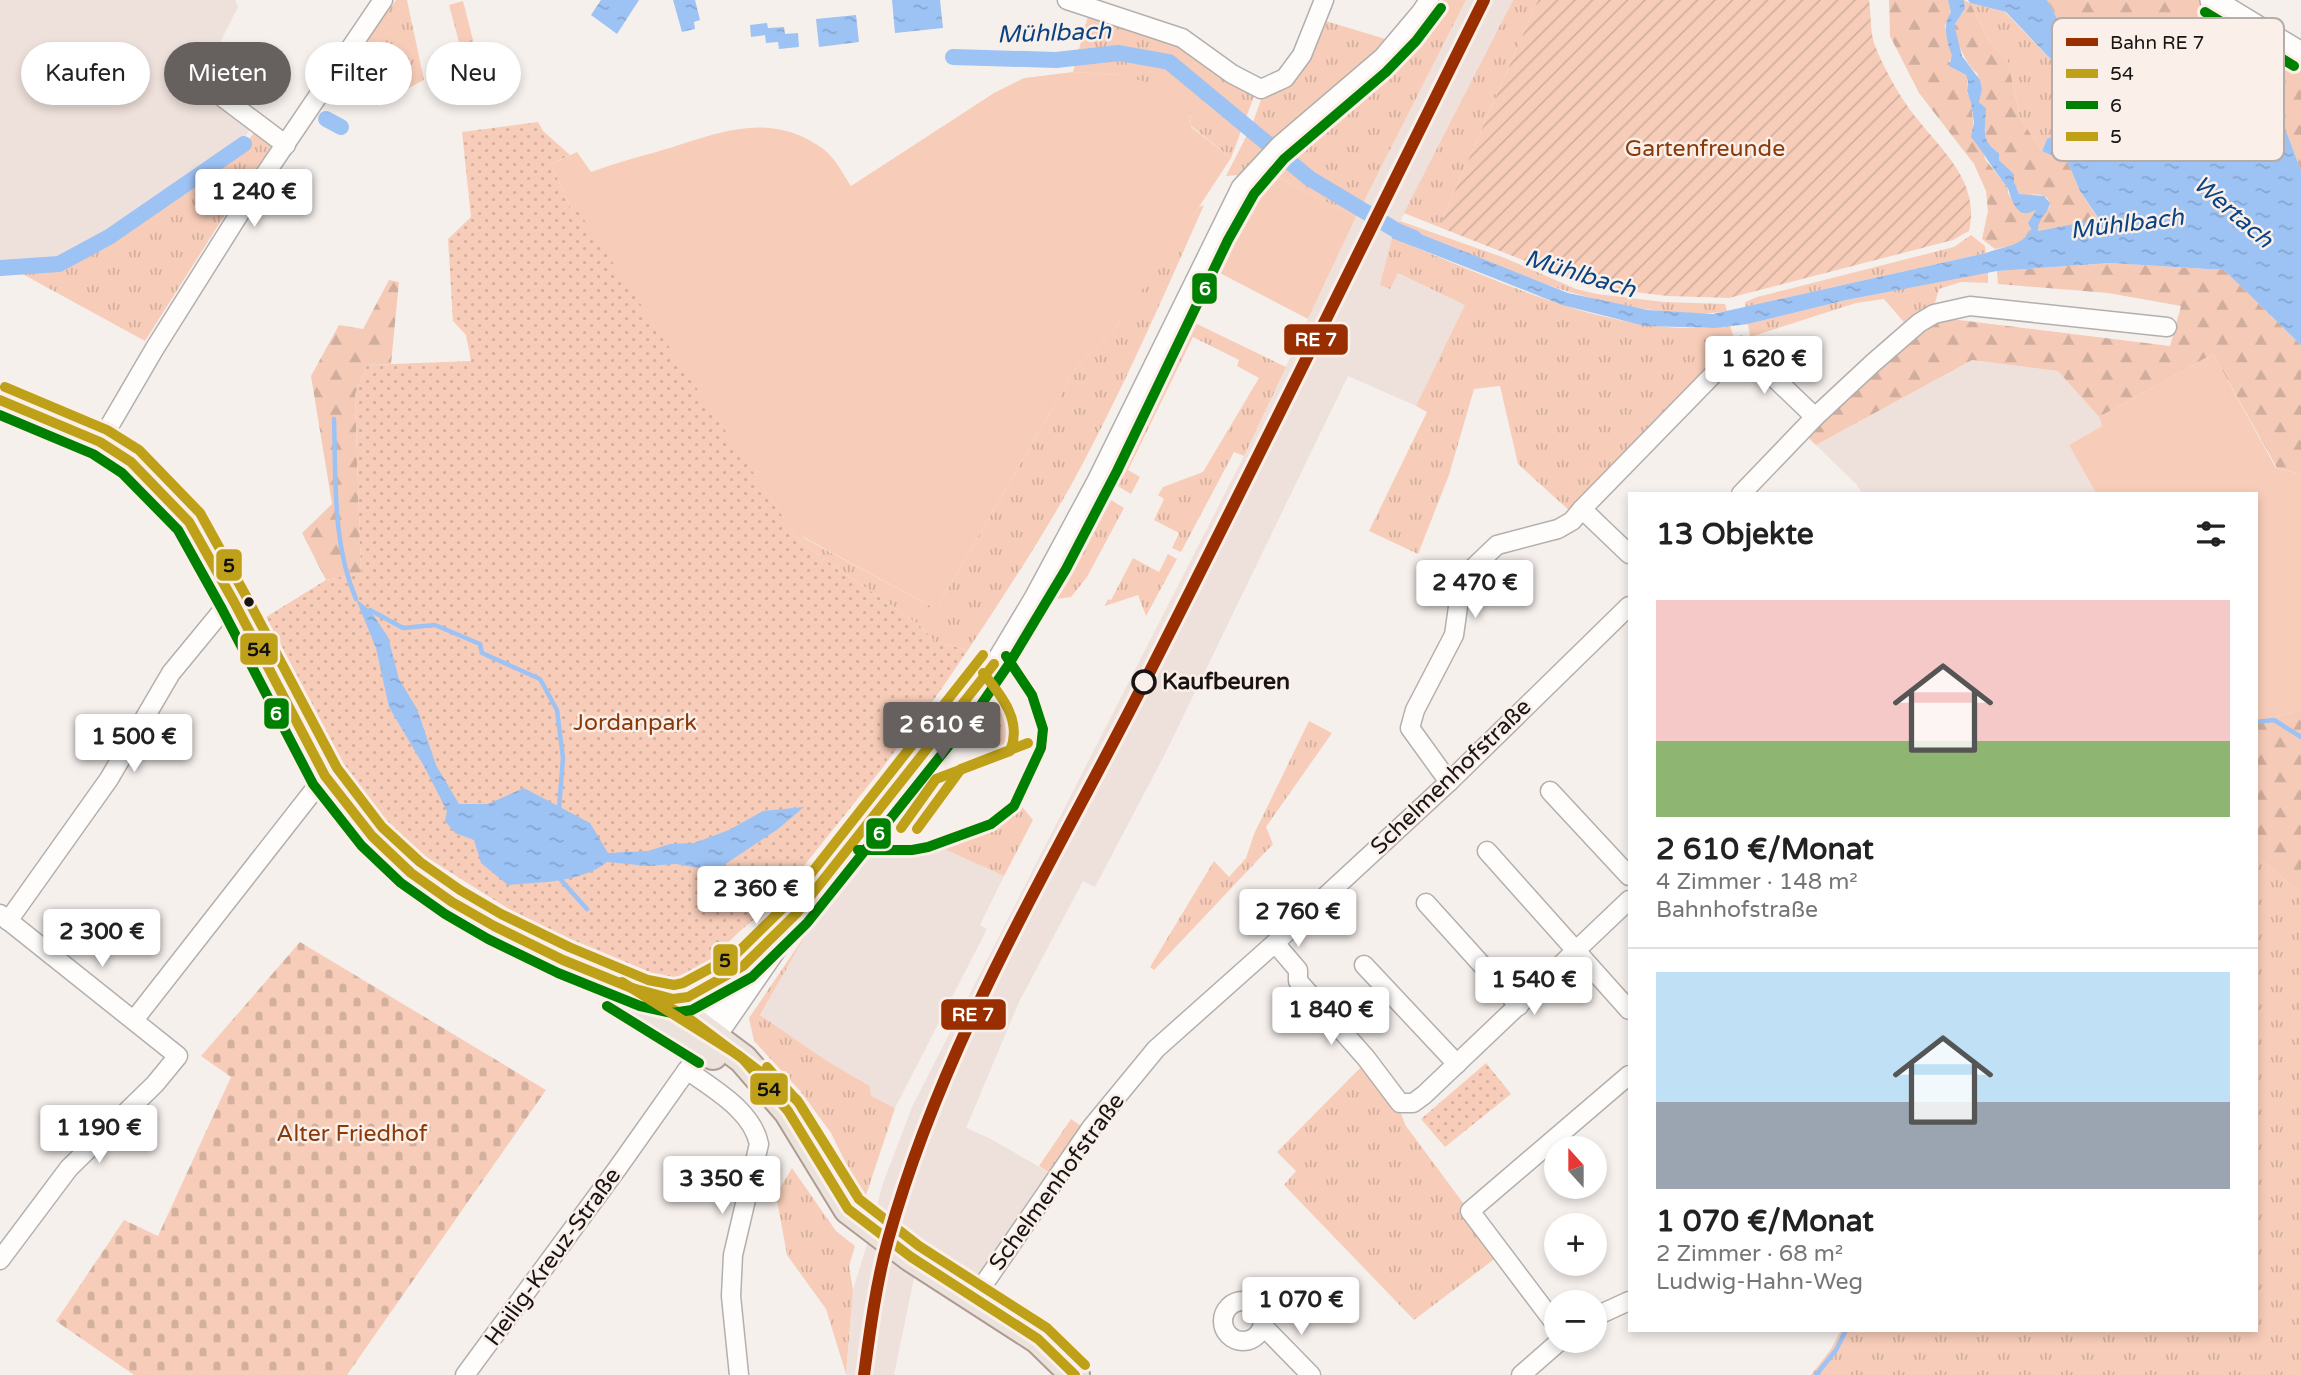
<!DOCTYPE html>
<html lang="de">
<meta charset="utf-8">
<style>
body{margin:0;font-family:"Varela Round",sans-serif;background:#f6f6f6;color:#222;height:100vh;display:flex;flex-direction:column;font-size:26px;white-space:nowrap}
*{box-sizing:border-box;margin:0}
p{font-size:23px;color:#767676}
.icon{flex:none;width:38px;height:38px;fill:none;stroke:currentColor;stroke-width:2;stroke-linecap:round;stroke-linejoin:round}
.map{position:relative;flex:1;overflow:hidden}
.side{position:absolute;left:1628px;top:492px;width:630px;height:840px;display:flex;flex-direction:column;background:#fff;border-radius:0px;box-shadow:0 4px 10px #0003}
.side>*{flex:none}
.top-card{position:absolute;left:21px;top:42px;width:665px;height:63px;display:flex;gap:14px}
.needle{width:46px;rotate:339deg}
.controls{position:absolute;left:1544px;top:1136px;display:grid;gap:14px}
.controls a{display:grid;place-items:center;width:63px;height:63px;border-radius:50%;background:#fff;box-shadow:0 4px 10px #0003;font-size:35px}
.price{position:absolute;translate:-50% -60px;padding:0 16px;border-radius:7px;background:#fff;color:#222;font-size:23px;line-height:46px;filter:drop-shadow(0 2px 4px #0008)}
.price::after{content:'';position:absolute;left:50%;top:42px;width:21px;height:16px;margin-left:-10px;background:inherit;clip-path:polygon(0 0,100% 0,50% 100%)}
.price.active{background:#66615f;color:#fff}
ul{padding:0;list-style:none}
li{display:grid;align-content:center;gap:14px;height:371px;padding:0 28px}
li+li{border-top:2px solid #e0e0e0}
li span{display:grid;place-items:center;height:217px;border-radius:0px;color:#555}
li>.icon{margin-inline-start:auto}
span .icon{width:126px;height:126px;fill:#fffc;stroke-width:1}
li b{font-size:30px}
h2{display:flex;justify-content:space-between;align-items:center;height:84px;padding:0 28px;font-size:30px}
.pill{padding:0 24px;border-radius:32px;background:#fff;box-shadow:0 4px 10px #0003;font-size:24px;line-height:63px}
.pill.active{background:#66615f;color:#fff}
.map>svg:first-child{display:block}
</style>
<div class="map">
<svg width="2301" height="1375" viewBox="0 0 2301 1375">
<defs>
<pattern id="grass-tufts" width="24" height="20" patternUnits="userSpaceOnUse" patternTransform="scale(1.75)"><rect width="24" height="20" fill="#f7cdb9"/><path d="M3 7l-1-3M5 7V3M7 7l1-3M15 17l-1-3M17 17v-4M19 17l1-3" fill="none" stroke="#d3af9e"/></pattern>
<pattern id="forest-firs" width="22" height="20" patternUnits="userSpaceOnUse" patternTransform="scale(1.75)"><rect width="22" height="20" fill="#f5cbb8"/><path d="M5 1l3.5 6h-7zM16 11l3.5 6h-7z" fill="#d1ad9d"/></pattern>
<pattern id="cemetery-stones" width="16" height="16" patternUnits="userSpaceOnUse" patternTransform="scale(1.75)"><rect width="16" height="16" fill="#f7cdb9"/><path d="M2 7V4a2 2 0 0 1 4 0v3zM10 15v-3a2 2 0 0 1 4 0v3z" fill="#d3af9e"/></pattern>
<pattern id="park-dots" width="8" height="8" patternUnits="userSpaceOnUse" patternTransform="scale(1.75)"><rect width="8" height="8" fill="#f7cdb9"/><path d="M2 2h.1M6 6h.1" fill="none" stroke="#d3af9e" stroke-width="1.8" stroke-linecap="round"/></pattern>
<pattern id="garden-furrows" width="10" height="10" patternUnits="userSpaceOnUse" patternTransform="scale(1.75)"><rect width="10" height="10" fill="#f7cdb9"/><path d="M-1 1l2-2M0 10L10 0M9 11l2-2" fill="none" stroke="#d3af9e"/></pattern>
<pattern id="water-ripples" width="26" height="14" patternUnits="userSpaceOnUse" patternTransform="scale(1.75)"><rect width="26" height="14" fill="#9dc2f4"/><path d="M2 4q2-2 4 0t4 0M15 11q2-2 4 0t4 0" fill="none" stroke="#86a6d0"/></pattern>
</defs>
<rect width="100%" height="100%" fill="#f6f0ed"/>
<!-- built -->
<g fill="#eee0db">
<path d="M0 0H235L238 7 196 90 222 102 252 127 241 142 184 182 107 234 77 250 59 259 0 263Z"/>
<path d="M1466 0H1513L1392 238 1398 273 1466 305 1416 406 1348 376 1164 756 1095 887 1083 881 1019 1002 966 1128 991 1139 1050 1173 980 1279 922 1239 894 1375H846L853 1290 870 1235 882 1186 912 1107 1244 456 1356 217Z"/>
<path d="M1972 360 2058 371 2099 417 2102 426 2069 445 2096 493H1862L1856 484 1816 445Z"/>
<path d="M874 849H944L1004 876 980 925 987 929 895 1108 871 1096 870 1086 827 1061 760 1015 808 931Z"/>
</g>
<!-- grass -->
<g fill="url(#grass-tufts)">
<path d="M396 0H407L424 80 403 91 339 105 328 96Z"/>
<path d="M1436 0H1466L1356 217 1269 173 1309 140 1304 132Z"/>
<path d="M1513 0H1538L1439 227 1404 213Z"/>
<path d="M463 1 485 87 472 91 449 5Z"/>
<path d="M1970 3 2005 12 2062 71 2089 105 2084 121 2047 139 2042 151 2020 118 2008 62 1988 39Z"/>
<path d="M1089 12 1180 42 1256 91 1231 158 1191 126 1190 111 1119 75 1073 72Z"/>
<path d="M1319 19 1389 40C1339 84 1284 124 1239 175L1226 176 1252 125 1264 91Z"/>
<path d="M256 130 274 144 245 183 145 341 17 271 60 267 110 239 245 145Z"/>
<path d="M1204 205C1165 293 1127 380 1082 465 1048 529 1008 589 968 650L935 642 918 624 800 542 802 537 936 609 1076 368 1116 327 1199 207Z"/>
<path d="M1400 221 1505 258 1576 289 1597 294 1664 302 1725 304 1727 311C1709 315 1692 313 1674 312 1577 306 1487 261 1398 225Z"/>
<path d="M1971 235 1985 246 1986 253 1745 307V302L1757 297 1954 247Z"/>
<path d="M1392 238C1499 280 1612 340 1730 326L1736 344 1572 513 1518 464 1500 386 1474 389 1449 475 1418 554 1369 531 1427 412 1416 406 1465 305 1398 273 1390 289 1380 285Z"/>
<path d="M1988 272V283L1961 282 1939 289 1933 310 1908 327 1884 299 1856 303 1750 337 1748 324 1846 300Z"/>
<path d="M1193 322 1286 367 1244 456 1234 452 1181 552 1172 548 1179 533 1154 520 1164 499 1158 495 1163 487 1203 472 1259 378 1237 366 1239 360 1193 337 1128 470 1140 477 1131 494 1116 485Z"/>
<path d="M1111 500 1124 508 1087 577 1071 597 1057 599Z"/>
<path d="M1168 554 1177 559 1146 616 1138 595 1105 606 1108 599 1111 600 1133 558 1159 572Z"/>
<path d="M1005 693 1015 710 1019 728 1009 744 1000 749 984 737 998 720 991 714Z"/>
<path d="M1309 721 1332 733 1266 827 1273 844 1154 970 1150 967 1214 861 1229 877 1246 858 1254 834Z"/>
<path d="M1015 798 1033 820 1004 876 944 849 927 850 978 831 996 821Z"/>
<path d="M2256 849 2257 856 2301 893V1375H1811L1831 1349 1841 1330H2256Z"/>
<path d="M808 931 760 1015 827 1061 870 1086 871 1096 895 1108 866 1195 859 1190 831 1133 801 1092 754 1041 749 1018Z"/>
<path d="M1365 1063 1397 1104 1406 1126 1501 1254 1414 1320 1284 1185 1296 1171 1277 1152Z"/>
<path d="M1071 1119 1081 1126 1050 1173 1039 1166Z"/>
<path d="M792 1168 836 1231 855 1246 849 1266 853 1290 846 1374 826 1309 787 1255 776 1195Z"/>
</g>
<!-- forest -->
<g fill="url(#forest-firs)">
<path d="M1889 0H1948L1951 13 1945 26 1953 55 1949 61 1953 68 1966 75C1969 82 1966 86 1967 92 1968 96 1971 99 1971 103 1973 117 1973 129 1976 143L1982 147 1985 159 2008 188V193L2019 211 2036 210C2029 222 2033 219 2030 231 2027 244 2006 247 1995 249L1982 239 1988 211 1986 191 1974 164 1919 93 1890 36Z"/>
<path d="M1964 0 1970 3 1988 39 2008 62 2020 118 2042 151 2068 163 2080 191 2099 220 2037 231 2040 217 2050 207 2048 199C2039 191 2029 197 2019 194L2014 182V174L1999 160V153C1979 139 1986 131 1986 108L1979 102 1982 90 1977 73C1967 67 1951 33 1956 23 1958 18 1963 14 1965 9Z"/>
<path d="M2047 0H2201L2301 63V171L2284 125 2255 100 2190 106 2134 87 2066 35Z"/>
<path d="M2110 263 2224 270 2301 345V474L2277 468 2213 354 2099 417 2058 371 1972 360 1816 445 1804 434 1935 317 2170 346 2181 306 2108 293 1998 284 1997 271Z"/>
<path d="M389 280 399 282 391 364 367 365 355 395 361 573 326 580 302 533 332 504 311 376 339 325 363 329Z"/>
<path d="M2301 710V893L2257 856 2256 724 2274 721 2275 718Z"/>
</g>
<!-- cemetery -->
<path fill="url(#cemetery-stones)" d="M300 942 546 1090 347 1375H134L56 1321 124 1220 158 1236 231 1077 201 1056Z"/>
<!-- park -->
<g fill="url(#park-dots)">
<path d="M538 122 543 131 570 155 551 164 572 211 577 208 800 542 918 624 935 642 968 650 933 701 880 771 774 903 740 931 699 971 681 979 667 980 639 972 531 923 426 857 386 825 348 783 336 763 275 657 258 622 326 580 361 573 355 395 367 365 471 361 466 335 453 321 448 239 471 217 462 132Z"/>
<path d="M1486 1063 1511 1094 1445 1147 1421 1119Z"/>
</g>
<!-- garden -->
<path fill="url(#garden-furrows)" d="M1538 0H1869C1871 13 1870 30 1874 43 1881 62 1893 84 1904 101 1931 143 1982 175 1969 231L1953 240 1729 298 1668 296 1601 288 1576 281 1439 227Z"/>
<!-- pitch -->
<g fill="#f7cdb9">
<path d="M1073 72 1119 75 1175 89 1190 111 1191 127 1231 158 1178 239 1116 327 1076 368 936 609 803 537 800 542 577 209 572 211 551 164 577 152 591 172C618 162 646 155 673 147 726 130 772 113 822 148 835 157 842 173 851 186L994 93 1024 78Z"/>
<path d="M1269 173 1356 217 1308 319 1216 271 1252 195Z"/>
<path d="M2213 354 2276 468 2301 474V710L2275 718 2256 721V494L2096 493 2069 445 2102 426 2099 417Z"/>
</g>
<!-- water -->
<g fill="url(#water-ripples)">
<path d="M601 0H639L617 34 591 15Z"/>
<path d="M673 0H695L700 20 694 22 695 29 682 32Z"/>
<path d="M892 0H940L943 28 895 33Z"/>
<path d="M1948 0H1964L1965 9 1955 24V28L1962 56 1980 80 1982 90 1979 102 1986 108C1986 131 1979 139 1999 153V160L2014 174V182L2019 194 2044 196 2050 203C2048 215 2038 217 2038 231L2099 219 2080 191 2068 163 2042 151 2047 139 2084 121 2089 105 2062 71 2006 12 1970 3 1968 0H2047L2066 35 2134 87 2190 106 2255 100 2284 125 2301 171V345L2224 270 2110 263 1997 271 1846 300 1748 324 1715 328 1645 326 1562 305 1392 238 1398 225 1568 293 1648 310 1713 314 1986 253C2001 247 2024 246 2031 229L2028 223 2036 210C2032 211 2028 214 2024 213 2015 212 2010 195 2008 188 1994 171 1984 153 1971 137L1974 123 1971 103 1967 91 1968 81 1966 75 1949 66 1952 55C1947 43 1942 23 1951 13Z"/>
<path d="M856 15 859 42 819 47 816 19Z"/>
<path d="M767 23 768 28 784 27 785 34 798 33 799 47 779 49 778 42 766 43 765 35 751 37 750 25Z"/>
<path d="M356 599 370 610 388 637 399 679 417 709 436 765 459 804H488L524 788 590 823 608 853 648 851 670 844 694 843 729 830 763 811 804 807 778 829 715 871 676 864 648 866 607 862C580 883 541 882 508 885L481 863 474 840 455 833 445 821 447 811 425 768 389 707 376 648Z"/>
</g>
<g fill="none" stroke-linecap="round" stroke-linejoin="round">
<!-- stream -->
<g stroke="#9dc2f4" stroke-width="4.5">
<path d="M334 419C336 478 332 543 356 599"/>
<path d="M370 610 403 628 435 625 480 644 482 653 540 679 557 710 563 758 559 809"/>
<path d="M2256 722 2274 720 2301 737"/>
<path d="M561 880 587 909"/>
<path d="M1816 1375 1836 1350 1846 1330"/>
</g>
<!-- canal -->
<g stroke="#9dc2f4" stroke-width="16">
<path d="M953 57 1056 60 1119 53 1169 62 1309 178 1399 232 1414 238"/>
<path d="M326 119 341 127"/>
<path d="M0 268 59 264 109 237 244 144"/>
</g>
<defs>
<g id="minor">
<path d="M1067 0 1182 38 1232 74 1261 89 1285 78 1302 55 1324 0"/>
<path d="M197 85 213 90 286 145"/>
<path d="M100 442 155 348 255 189 383 0"/>
<path d="M1741 494 1815 417 1873 363 1919 323 1934 314 1970 306 2167 327"/>
<path d="M1629 554 1582 509 1741 346 1815 417"/>
<path d="M1449 782 1410 728 1415 710 1454 635 1460 593 1465 578 1474 567 1497 545 1558 529 1572 521 1582 509"/>
<path d="M1550 791 1629 876"/>
<path d="M1487 851 1629 1010"/>
<path d="M1426 903 1519 1006"/>
<path d="M0 914 178 1056 155 1084 69 1168 0 1260"/>
<path d="M8 921 109 779 171 673 222 611 234 602"/>
<path d="M1275 943 1298 970V981L1366 1058 1400 1103H1413L1424 1095 1629 900"/>
<path d="M1364 965 1457 1064"/>
<path d="M661 997C690 1003 712 985 737 970"/>
<path d="M134 1020 325 776"/>
<path d="M691 1064 693 1043 743 966 797 913 994 664 1033 599 1097 480 1241 187 1280 145 1383 57 1421 12 1429 0"/>
<path d="M687 1070C713 1089 752 1110 759 1144L733 1255 731 1296 739 1375"/>
<path d="M975 1297 1091 1128 1156 1049 1275 943 1449 782 1629 606"/>
<circle cx="1243" cy="1321" r="20"/>
<path d="M1594 1317 1629 1301"/>
<path d="M1556 1325 1470 1211 1629 1075"/>
<path d="M1263 1326 1311 1375"/>
<path d="M465 1375 617 1169 687 1070 706 1051 727 1022 791 929"/>
<path d="M1521 1375 1561 1340"/>
</g>
<path id="tertiary" d="M2212 0 2301 54"/>
<g id="primary">
<path d="M0 400 100 442 131 462 189 522 234 602 325 776 372 836 411 873 452 902 494 926 563 960 644 993 687 1017 743 1059 788 1111 848 1209 911 1257 1038 1339 1075 1375"/>
<path d="M634 1007 713 1055"/>
</g>
</defs>
<!-- minor casing -->
<use href="#minor" stroke="#b3afad" stroke-width="21"/>
<!-- tertiary casing -->
<use href="#tertiary" stroke="#b3afad" stroke-width="26"/>
<!-- primary casing -->
<use href="#primary" stroke="#ad9b91" stroke-width="32"/>
<!-- minor -->
<use href="#minor" stroke="#fefdfc" stroke-width="18"/>
<!-- tertiary -->
<use href="#tertiary" stroke="#fefdfc" stroke-width="23"/>
<!-- primary -->
<use href="#primary" stroke="#ebe2dc" stroke-width="28"/>
<defs>
<g id="bus-1">
<path d="M0 400 100 442 131 462 189 522 234 602 325 776 372 836 411 873 452 902 494 926 563 960 644 993 687 1017 743 1059 788 1111 848 1209 911 1257 1038 1339 1075 1375"/>
<path d="M917 829 961 769 1028 743"/>
<path d="M632 988 673 999 688 997 743 966 797 913 994 664"/>
</g>
<g id="bus-2">
<path d="M2205 12 2294 66"/>
<path d="M0 415 93 454 122 473 178 530 222 609 313 784 361 845 401 883 445 914 488 939 558 973 640 1006 672 1013 692 1010 752 977 807 923 978 709 1009 664 1066 569 1117 471 1228 240 1254 194 1284 159 1386 72 1416 41 1441 8"/>
<path d="M858 850H912L928 847 991 824 1014 806 1041 748 1043 729 1032 695 1006 656"/>
<path d="M607 1006 699 1063"/>
</g>
<g id="bus-3">
<path d="M5 387 107 430 139 450 200 513 246 596 337 768 382 827 420 862 460 890 501 914 569 947 648 980 674 985 683 983 735 955 787 904 983 655"/>
<path d="M901 828 936 779 1010 751C1023 721 1001 695 983 673"/>
<path d="M622 982 738 1055 797 1100"/>
<path d="M767 1067 799 1103 859 1199 919 1246 1047 1328 1085 1365"/>
</g>
</defs>
<!-- bus-1 casing -->
<use href="#bus-1" stroke="#faefe9" stroke-width="16"/>
<!-- bus-2 casing -->
<use href="#bus-2" stroke="#faefe9" stroke-width="16"/>
<!-- bus-3 casing -->
<use href="#bus-3" stroke="#faefe9" stroke-width="16"/>
<!-- bus-1 -->
<use href="#bus-1" stroke="#bea019" stroke-width="10"/>
<!-- bus-2 -->
<use href="#bus-2" stroke="#008000" stroke-width="10"/>
<!-- bus-3 -->
<use href="#bus-3" stroke="#bea019" stroke-width="10"/>
<defs>
<path id="rail-1" d="M864 1375C870 1330 876 1284 888 1240 943 1041 1052 864 1145 681 1260 455 1371 227 1484 0"/>
</defs>
<!-- rail-1 casing -->
<use href="#rail-1" stroke="#faefe9" stroke-width="18"/>
<!-- rail-1 -->
<use href="#rail-1" stroke="#992e00" stroke-width="12"/>
</g>
<!-- markers -->
<circle fill="#181413" stroke="#faefe9" stroke-width="2.5" cx="249" cy="602" r="6"/>
<circle fill="#faefe9" stroke="#181413" stroke-width="3.5" cx="1144" cy="682" r="11"/>
<g text-anchor="middle" dominant-baseline="central" stroke-width="5" stroke-linejoin="round" paint-order="stroke">
<!-- park labels -->
<g font-size="23" fill="#893a0a" stroke="#faefe9">
<text x="1705" y="149">Gartenfreunde</text>
<text x="635" y="723">Jordanpark</text>
<text x="352" y="1134">Alter Friedhof</text>
</g>
<!-- stop labels -->
<g font-size="23" font-weight="bold" fill="#181413" stroke="#faefe9" text-anchor="start">
<text x="1162" y="682">Kaufbeuren</text>
</g>
<!-- street labels -->
<g font-size="23" fill="#181413" stroke="#faefe9">
<text transform="translate(1451 777) rotate(-44)">Schelmenhofstraße</text>
<text transform="translate(1057 1182) rotate(-54)">Schelmenhofstraße</text>
<text transform="translate(553 1257) rotate(-54)">Heilig-Kreuz-Straße</text>
</g>
<!-- water labels -->
<g font-size="24" font-style="italic" fill="#0a4383" stroke="#faefe9">
<text transform="translate(1054 33) rotate(-2)">Mühlbach</text>
<text transform="translate(2233 212) rotate(41)">Wertach</text>
<text transform="translate(2127 224) rotate(-7)">Mühlbach</text>
<text transform="translate(1580 274) rotate(17)">Mühlbach</text>
</g>
</g>
<!-- legend -->
<rect x="2052" y="18" width="232" height="143" rx="10" fill="#faefe9" stroke="#b6ada9" stroke-width="2"/>
<rect x="2066" y="38" width="32" height="8" fill="#992e00"/>
<rect x="2066" y="69" width="32" height="9" fill="#bea019"/>
<rect x="2066" y="101" width="32" height="8" fill="#008000"/>
<rect x="2066" y="132" width="32" height="9" fill="#bea019"/>
<g font-size="19" fill="#181413">
<text x="2110" y="49">Bahn RE 7</text>
<text x="2110" y="80">54</text>
<text x="2110" y="112">6</text>
<text x="2110" y="143">5</text>
</g>
<g stroke="#faefe9" stroke-width="2.5">
<rect x="1191" y="272" width="27" height="33" rx="7" fill="#008000"/>
<rect x="1283" y="323" width="66" height="33" rx="7" fill="#992e00"/>
<rect x="215" y="548" width="28" height="34" rx="7" fill="#bea019"/>
<rect x="239" y="632" width="40" height="34" rx="7" fill="#bea019"/>
<rect x="263" y="697" width="27" height="33" rx="7" fill="#008000"/>
<rect x="865" y="817" width="27" height="33" rx="7" fill="#008000"/>
<rect x="712" y="943" width="27" height="34" rx="7" fill="#bea019"/>
<rect x="940" y="998" width="67" height="33" rx="7" fill="#992e00"/>
<rect x="749" y="1072" width="40" height="34" rx="7" fill="#bea019"/>
</g>
<g font-size="19" text-anchor="middle" font-weight="bold" fill="#fff">
<text x="1205" y="295">6</text>
<text x="1316" y="346">RE 7</text>
<text x="276" y="720">6</text>
<text x="879" y="840">6</text>
<text x="973" y="1021">RE 7</text>
</g>
<g font-size="19" text-anchor="middle" font-weight="bold" fill="#111">
<text x="229" y="572">5</text>
<text x="259" y="656">54</text>
<text x="725" y="967">5</text>
<text x="769" y="1096">54</text>
</g>
</svg>
<div class="controls">
<a><svg class="needle" viewBox="-14 -14 28 28"><path d="M0-13l5 13h-10z" fill="#e53935"/><path d="M0 13l5-13h-10z" fill="#767676"/></svg></a>
<a>+</a>
<a>−</a>
</div>
<b class="price" style="left:254px;top:229px">1 240 €</b>
<b class="price" style="left:1764px;top:396px">1 620 €</b>
<b class="price" style="left:1475px;top:620px">2 470 €</b>
<b class="price active" style="left:942px;top:762px">2 610 €</b>
<b class="price" style="left:134px;top:774px">1 500 €</b>
<b class="price" style="left:756px;top:926px">2 360 €</b>
<b class="price" style="left:1298px;top:949px">2 760 €</b>
<b class="price" style="left:102px;top:969px">2 300 €</b>
<b class="price" style="left:1534px;top:1017px">1 540 €</b>
<b class="price" style="left:1331px;top:1047px">1 840 €</b>
<b class="price" style="left:99px;top:1165px">1 190 €</b>
<b class="price" style="left:722px;top:1216px">3 350 €</b>
<b class="price" style="left:1301px;top:1337px">1 070 €</b>
<div class="top-card">
<a class="pill">Kaufen</a>
<a class="pill active">Mieten</a>
<a class="pill">Filter</a>
<a class="pill">Neu</a>
</div>
<section class="side">
<h2>13 Objekte<svg class="icon" aria-label="filters" viewBox="0 0 24 24"><path d="M4 7h16M4 17h16"/><circle cx="9" cy="7" r="2"/><circle cx="15" cy="17" r="2"/></svg></h2>
<ul>
<li><span style="background:linear-gradient(#f6c9c9 65%,#8fb573 0)"><svg class="icon" aria-label="home" viewBox="0 0 24 24"><path d="M3 11l9-7 9 7M6 9v11h12V9"/></svg></span><div><b>2 610 €/Monat</b><p>4 Zimmer · 148 m²</p><p>Bahnhofstraße</p></div></li>
<li><span style="background:linear-gradient(#bfe0f5 60%,#9aa5b1 0)"><svg class="icon" aria-label="home" viewBox="0 0 24 24"><path d="M3 11l9-7 9 7M6 9v11h12V9"/></svg></span><div><b>1 070 €/Monat</b><p>2 Zimmer · 68 m²</p><p>Ludwig-Hahn-Weg</p></div></li>
</ul>
</section>
</div>
